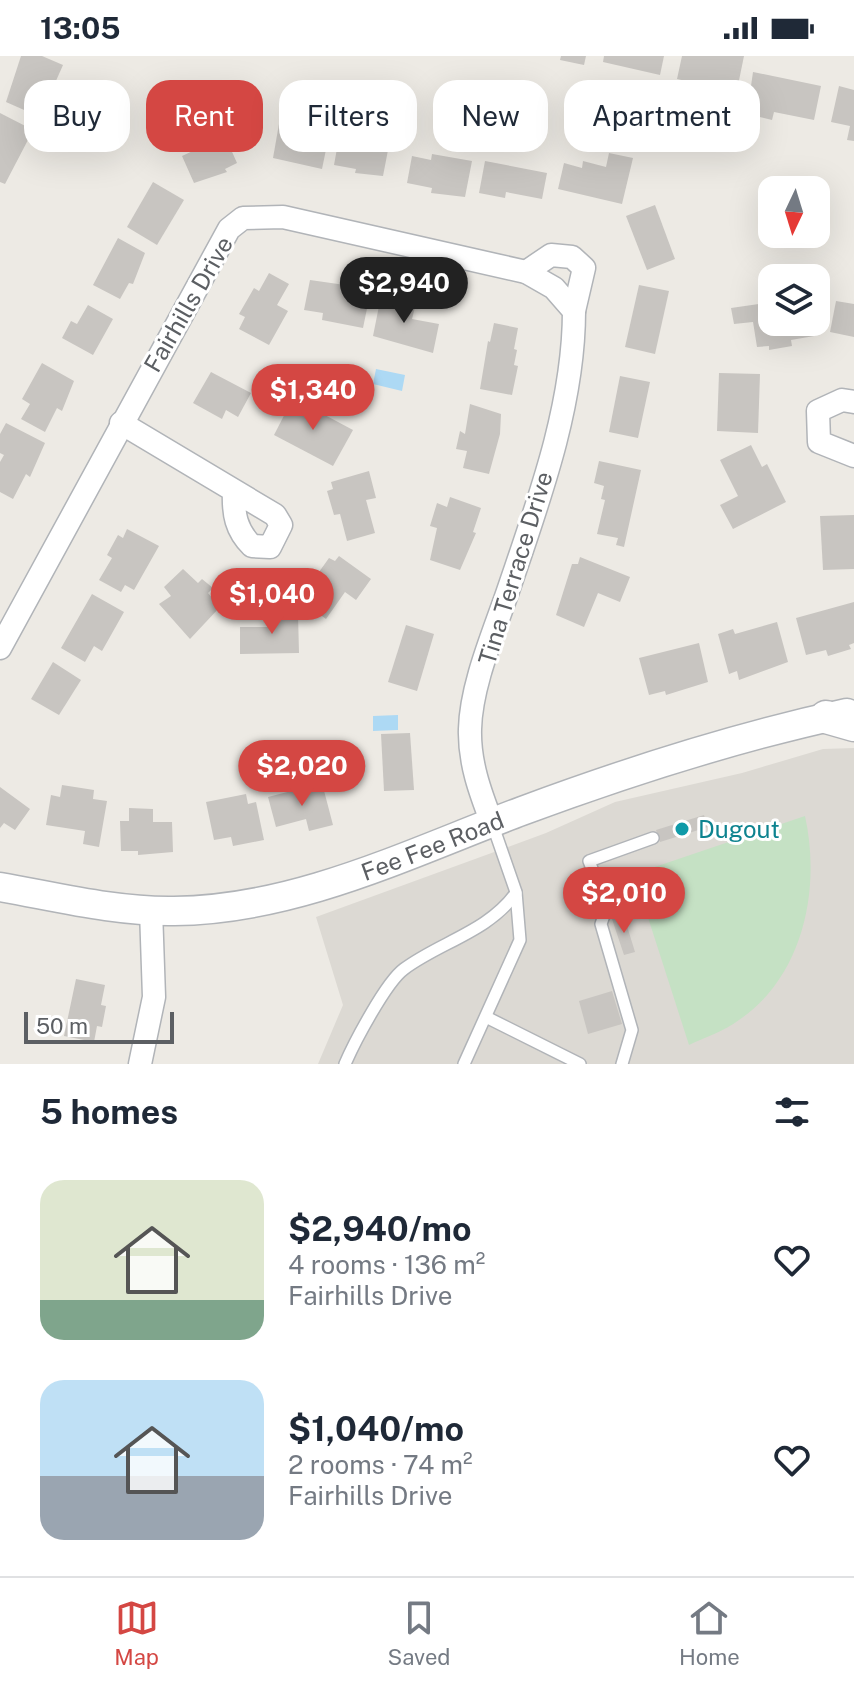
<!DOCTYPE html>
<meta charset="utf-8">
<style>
body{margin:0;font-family:"Public Sans",sans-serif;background:#f2f2f3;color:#1f2937;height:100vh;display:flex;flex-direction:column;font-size:30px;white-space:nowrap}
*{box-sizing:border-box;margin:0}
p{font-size:26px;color:#747a83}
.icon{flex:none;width:44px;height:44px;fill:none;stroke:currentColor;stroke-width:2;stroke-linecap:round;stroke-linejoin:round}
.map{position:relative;height:1008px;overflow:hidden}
.sheet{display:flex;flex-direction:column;background:#fff;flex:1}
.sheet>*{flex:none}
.top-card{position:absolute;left:24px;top:24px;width:806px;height:72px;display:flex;gap:16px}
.needle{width:52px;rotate:184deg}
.controls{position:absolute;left:758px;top:120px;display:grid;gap:16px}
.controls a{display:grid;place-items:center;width:72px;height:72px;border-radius:16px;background:#fff;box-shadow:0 8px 32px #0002;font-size:40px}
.scale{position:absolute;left:24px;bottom:20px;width:150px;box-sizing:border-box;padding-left:8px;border:4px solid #5c5f63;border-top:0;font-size:22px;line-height:28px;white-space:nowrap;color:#5c5f63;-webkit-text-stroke:6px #fff;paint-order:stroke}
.price{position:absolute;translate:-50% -68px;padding:0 18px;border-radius:28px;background:#d44743;color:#fff;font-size:26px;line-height:52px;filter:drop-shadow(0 2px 4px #0008)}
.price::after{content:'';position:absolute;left:50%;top:48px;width:24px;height:18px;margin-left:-12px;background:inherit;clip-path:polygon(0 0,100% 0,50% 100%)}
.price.selected{background:#222;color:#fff}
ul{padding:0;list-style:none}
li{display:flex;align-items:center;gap:24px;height:200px;padding:0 40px}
li span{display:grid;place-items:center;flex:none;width:224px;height:160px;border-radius:24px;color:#555}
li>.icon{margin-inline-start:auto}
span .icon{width:96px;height:96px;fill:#fffc;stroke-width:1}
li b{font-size:34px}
h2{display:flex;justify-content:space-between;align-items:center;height:96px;padding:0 40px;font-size:34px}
.pill{padding:0 28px;border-radius:24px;background:#fff;box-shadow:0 8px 32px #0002;font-size:28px;line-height:72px}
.pill.selected{background:#d44743;color:#fff}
.status{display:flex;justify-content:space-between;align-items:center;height:56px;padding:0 40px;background:#fff;direction:ltr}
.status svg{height:22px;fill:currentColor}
.tabs{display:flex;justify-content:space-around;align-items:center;height:112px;border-top:2px solid #e0e1e3;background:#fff;font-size:22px;color:#747a83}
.tabs a{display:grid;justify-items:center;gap:4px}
.tabs .selected{color:#d44743}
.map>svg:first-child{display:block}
</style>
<div class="status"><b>13:05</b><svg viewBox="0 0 49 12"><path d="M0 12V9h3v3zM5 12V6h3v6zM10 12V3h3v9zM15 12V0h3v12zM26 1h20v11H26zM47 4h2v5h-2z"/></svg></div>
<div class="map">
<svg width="854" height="1008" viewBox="0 0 854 1008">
<rect width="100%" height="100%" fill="#edeae4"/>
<!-- education -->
<path fill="#dcd9d3" d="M854 692V1008H318L343 949 316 861 546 777 615 746 742 717 823 693Z"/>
<!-- green -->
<path fill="#c5e1c4" d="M805 760C821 832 804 920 739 964 724 975 706 981 689 989L634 818Z"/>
<!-- water -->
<g fill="#add9f4">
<path d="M376 313 405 319 402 335 373 328Z"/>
<path d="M398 659V674L373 675V660Z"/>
</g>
<!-- building -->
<g fill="#c8c5c1">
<path d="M21 0H42L63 9 40 61 6 46Z"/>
<path d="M561 0H586L584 9 560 4Z"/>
<path d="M604 0H664L660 19 603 6Z"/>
<path d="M682 0H744L736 39 694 31 695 27 677 23Z"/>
<path d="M753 16 821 30 814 64 774 56 772 64 747 58Z"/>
<path d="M839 30 854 34V85L847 84 850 70 831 66Z"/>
<path d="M0 57 39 77 34 85 29 82 5 128 0 126Z"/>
<path d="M356 65 378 69 375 87 389 89 383 120 355 117 356 113 334 109 340 76 354 78Z"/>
<path d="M279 68 329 79 322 113 273 102Z"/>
<path d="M225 80 237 107 225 113 227 116 194 127 182 100Z"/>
<path d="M609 97 633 102 622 148 558 133 564 107 582 112 583 105 606 111Z"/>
<path d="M432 98 472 105 465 141 431 137 432 132 407 127 412 100 431 104Z"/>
<path d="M485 105 547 117 542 143 506 136 505 142 479 137Z"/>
<path d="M153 126 184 144 157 189 127 171Z"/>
<path d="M655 149 675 203 647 214 626 160Z"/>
<path d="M118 182 145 197 133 228 129 227 120 243 93 229Z"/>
<path d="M269 217 289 228 277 249 288 255 269 289 239 273 245 261 239 258 254 232 259 235Z"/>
<path d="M310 224 352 230 351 234 370 238 363 272 322 264 323 257 304 254Z"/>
<path d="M639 229 669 235 655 298 625 291Z"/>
<path d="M381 240 416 247 412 263 439 268 433 297 373 280Z"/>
<path d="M836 245 854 248V281L830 276Z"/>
<path d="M772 246V266H818L820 279 791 284 792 290 769 294V290L757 291 753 266 734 268 731 252Z"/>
<path d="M88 249 113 263 93 299 62 282 71 265 77 268Z"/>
<path d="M494 267 518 272 514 293 517 294 514 309 518 310 512 339 480 333 488 285 490 286Z"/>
<path d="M42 307 74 325 62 355 57 352 45 376 21 363 30 348 22 343Z"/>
<path d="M211 316 251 337 238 361 226 354 222 363 193 347Z"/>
<path d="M719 317 760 318 758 377 717 375Z"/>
<path d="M620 320 650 326 638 382 609 376Z"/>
<path d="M293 342 353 374 333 410 274 379Z"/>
<path d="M470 348 501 358 500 378 489 418 463 412 467 395 456 393 460 375 465 378Z"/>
<path d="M6 367 45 387 30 421 26 418 13 443 0 436V406L4 399 0 397V378Z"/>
<path d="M751 389 762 411 767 408 786 446 733 473 720 449 738 440 720 404Z"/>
<path d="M599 405 641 414 624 491 616 489 618 482 597 478 605 444 601 443 604 430 594 427Z"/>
<path d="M369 415 376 442 366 444 375 477 347 485 340 458 334 459 327 435 333 433 331 426Z"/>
<path d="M450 441 481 452 473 476 476 477 460 514 430 504 437 472 430 470 437 447 447 451Z"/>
<path d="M854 459V513L823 514 820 460Z"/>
<path d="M127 473 159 490 134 534 125 529 121 536 99 524 112 502 107 499 118 479 123 482Z"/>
<path d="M339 500 371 523 356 544 345 536 326 563 306 548 321 528 314 523 329 502 335 505Z"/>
<path d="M580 501 630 521 620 546 598 537 584 571 556 559 572 508H578Z"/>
<path d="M183 513 198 527 202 523 213 532 208 537 220 551 190 583 159 548 171 540 164 531Z"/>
<path d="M92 538 124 556 102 595 94 590 85 606 61 592Z"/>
<path d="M854 546V587L849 589 851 593 828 600 826 594 806 599 796 562Z"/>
<path d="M268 558H298L299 597 240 598V571H268Z"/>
<path d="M777 566 788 606 739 624 737 615 729 618 718 578 733 573 735 578Z"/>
<path d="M406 569 434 578 417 635 388 626Z"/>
<path d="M699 587 708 626 666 639 665 635 649 639 639 602Z"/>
<path d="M53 606 81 624 59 659 31 643Z"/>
<path d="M410 677 414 734 384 735 381 678Z"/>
<path d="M322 727 333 769 309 775 306 763 276 771 268 741Z"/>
<path d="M62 729 94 734 93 743 107 745 99 791 83 788 85 775 46 769 51 739 60 741Z"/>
<path d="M0 731 30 753 15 774 4 767 0 772Z"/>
<path d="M246 738 248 748 256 746 264 784 233 790 231 781 214 784 206 746Z"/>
<path d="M129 752 153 753V766H172L173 796 138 799V795H121L120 765H129Z"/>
<path d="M704 759 708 771 660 786 656 774Z"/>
<path d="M624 860 635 896 624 899 612 863Z"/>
<path d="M76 923 105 929 101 949 106 950 102 971 97 970 94 986 64 980Z"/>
<path d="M612 935 622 968 588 978 579 945Z"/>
</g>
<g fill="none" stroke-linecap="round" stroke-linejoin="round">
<defs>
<g id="service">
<path d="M486 961 580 1008"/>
<path d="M345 1008C354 987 386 926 404 913 440 886 488 876 516 837"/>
<path d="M464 1008 520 884 516 836 492 767"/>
<path d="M622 1008 632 974 601 868 607 851 589 805 653 782"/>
</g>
<g id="minor">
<path d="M526 216 551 199 572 201 584 212 574 255"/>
<path d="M854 346 842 344 818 355 819 386 854 400"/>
<path d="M121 367 275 459 281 469 270 491 252 490C236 474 233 458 234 435"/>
<path d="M0 592 229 173 243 162 283 161 526 216 554 232 574 255C574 349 539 444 509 532 495 574 471 628 470 673 469 706 480 736 492 767"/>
<path d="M140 1008 154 941 151 854"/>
</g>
<g id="tertiary">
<path id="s1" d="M0 831C57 841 116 856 174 855 296 854 410 797 522 755 627 716 736 681 847 657"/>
</g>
<path id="secondary" d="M826 661 854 669"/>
</defs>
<!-- service casing -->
<use href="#service" stroke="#b1b4b8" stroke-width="14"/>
<!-- minor casing -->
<use href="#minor" stroke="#b1b4b8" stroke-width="25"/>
<!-- tertiary casing -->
<use href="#tertiary" stroke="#b1b4b8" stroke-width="31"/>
<!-- secondary casing -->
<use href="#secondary" stroke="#b1b3b7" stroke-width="35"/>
<!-- service -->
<use href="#service" stroke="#fff" stroke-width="11"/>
<!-- minor -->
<use href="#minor" stroke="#fff" stroke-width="22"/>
<!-- tertiary -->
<use href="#tertiary" stroke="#fff" stroke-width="28"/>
<!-- secondary -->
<use href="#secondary" stroke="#fff" stroke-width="32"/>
</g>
<!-- markers -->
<circle fill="#0f9aa8" stroke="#fff" stroke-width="3" cx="682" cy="773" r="8"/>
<g text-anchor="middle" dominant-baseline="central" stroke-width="6" stroke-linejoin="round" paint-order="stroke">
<!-- street labels -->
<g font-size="24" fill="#5c5f63" stroke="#fff">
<text transform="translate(188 248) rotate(-60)">Fairhills Drive</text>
<text transform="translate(515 512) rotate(-73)">Tina Terrace Drive</text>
<text stroke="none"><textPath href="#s1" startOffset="444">Fee Fee Road</textPath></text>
</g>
<!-- culture labels -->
<g font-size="24" fill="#0d838f" stroke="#fff" text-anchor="start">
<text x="698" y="773">Dugout</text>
</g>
</g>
</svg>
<div class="controls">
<a><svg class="needle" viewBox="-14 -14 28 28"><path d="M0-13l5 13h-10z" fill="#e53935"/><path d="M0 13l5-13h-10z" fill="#747a83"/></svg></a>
<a><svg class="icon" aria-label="layers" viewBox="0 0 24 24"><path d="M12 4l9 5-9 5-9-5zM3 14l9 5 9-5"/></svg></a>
</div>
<div class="scale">50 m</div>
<b class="price selected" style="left:404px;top:269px">$2,940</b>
<b class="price" style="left:313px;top:376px">$1,340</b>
<b class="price" style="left:272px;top:580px">$1,040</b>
<b class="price" style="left:302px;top:752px">$2,020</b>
<b class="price" style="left:624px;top:879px">$2,010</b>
<div class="top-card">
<a class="pill">Buy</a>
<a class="pill selected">Rent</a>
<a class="pill">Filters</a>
<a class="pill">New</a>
<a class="pill">Apartment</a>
</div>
</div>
<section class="sheet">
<h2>5 homes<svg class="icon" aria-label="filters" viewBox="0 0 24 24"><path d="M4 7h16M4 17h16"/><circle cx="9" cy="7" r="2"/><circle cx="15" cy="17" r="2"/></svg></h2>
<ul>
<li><span style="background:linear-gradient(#dfe7d0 75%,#7fa58c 0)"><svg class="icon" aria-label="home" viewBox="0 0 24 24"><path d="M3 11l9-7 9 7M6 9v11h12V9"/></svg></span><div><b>$2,940/mo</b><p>4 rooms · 136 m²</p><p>Fairhills Drive</p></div><svg class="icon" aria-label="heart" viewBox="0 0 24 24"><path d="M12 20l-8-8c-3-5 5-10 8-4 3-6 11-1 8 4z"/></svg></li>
<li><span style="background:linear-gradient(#bfe0f5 60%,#9aa5b1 0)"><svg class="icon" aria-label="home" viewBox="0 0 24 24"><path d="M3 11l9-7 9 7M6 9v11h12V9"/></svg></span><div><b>$1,040/mo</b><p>2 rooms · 74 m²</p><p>Fairhills Drive</p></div><svg class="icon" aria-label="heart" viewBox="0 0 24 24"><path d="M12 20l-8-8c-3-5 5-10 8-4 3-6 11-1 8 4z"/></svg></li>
</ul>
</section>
<nav class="tabs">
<a class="selected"><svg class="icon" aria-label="map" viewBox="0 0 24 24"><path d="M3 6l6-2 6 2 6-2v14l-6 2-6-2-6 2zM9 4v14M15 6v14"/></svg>Map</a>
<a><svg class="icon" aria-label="saved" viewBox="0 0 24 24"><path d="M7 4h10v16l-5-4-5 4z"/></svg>Saved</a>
<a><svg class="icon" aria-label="home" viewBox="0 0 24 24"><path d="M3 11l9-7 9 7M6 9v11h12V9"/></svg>Home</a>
</nav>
